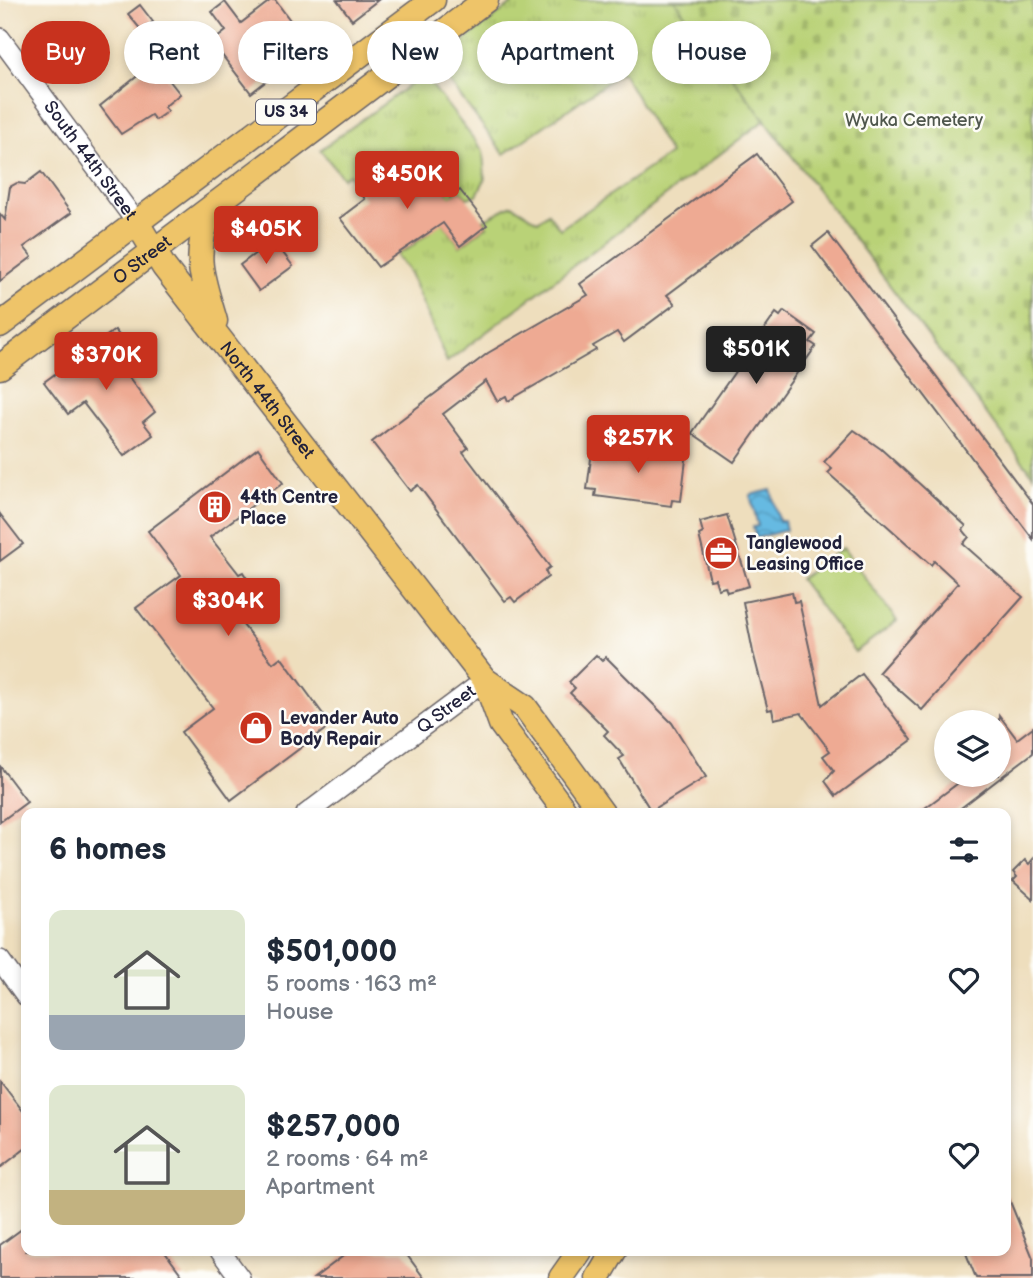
<!DOCTYPE html>
<meta charset="utf-8">
<style>
body{margin:0;font-family:"Balsamiq Sans",sans-serif;background:#f2f2f3;color:#1f2937;height:100vh;display:flex;flex-direction:column;font-size:26px;white-space:nowrap}
*{box-sizing:border-box;margin:0}
p{font-size:23px;color:#747a83}
.icon{flex:none;width:38px;height:38px;fill:none;stroke:currentColor;stroke-width:2;stroke-linecap:round;stroke-linejoin:round}
.map{position:relative;flex:1;overflow:hidden}
.details{position:absolute;left:21px;top:808px;width:990px;height:448px;display:flex;flex-direction:column;background:#fff;border-radius:14px;box-shadow:0 4px 10px #0003}
.details>*{flex:none}
.hud{position:absolute;left:21px;top:21px;width:992px;height:63px;display:flex;gap:14px}
.buttons{position:absolute;left:934px;top:710px;display:grid;gap:14px}
.buttons a{display:grid;place-items:center;width:77px;height:77px;border-radius:50%;background:#fff;box-shadow:0 4px 10px #0003;font-size:35px}
.price{position:absolute;translate:-50% -60px;padding:0 16px;border-radius:7px;background:#c8321e;color:#fff;font-size:23px;line-height:46px;filter:drop-shadow(0 2px 4px #0008)}
.price::after{content:'';position:absolute;left:50%;top:42px;width:21px;height:16px;margin-left:-10px;background:inherit;clip-path:polygon(0 0,100% 0,50% 100%)}
.price.selected{background:#222;color:#fff}
ul{padding:0;list-style:none}
li{display:flex;align-items:center;gap:21px;height:175px;padding:0 28px}
li span{display:grid;place-items:center;flex:none;width:196px;height:140px;border-radius:14px;color:#555}
li>.icon{margin-inline-start:auto}
span .icon{width:84px;height:84px;fill:#fffc;stroke-width:1}
li b{font-size:30px}
h2{display:flex;justify-content:space-between;align-items:center;height:84px;padding:0 28px;font-size:30px}
.tag{padding:0 24px;border-radius:32px;background:#fff;box-shadow:0 4px 10px #0003;font-size:24px;line-height:63px}
.tag.selected{background:#c8321e;color:#fff}
.map>svg:first-child{display:block}
</style>
<div class="map">
<svg width="1033" height="1278" viewBox="0 0 1033 1278">
<defs>
<pattern id="grass-tufts" width="24" height="20" patternUnits="userSpaceOnUse" patternTransform="scale(1.75)"><rect width="24" height="20" fill="#b9d277"/><path d="M3 7l-1-3M5 7V3M7 7l1-3M15 17l-1-3M17 17v-4M19 17l1-3" fill="none" stroke="#9fb468"/></pattern>
<pattern id="cemetery-stones" width="16" height="16" patternUnits="userSpaceOnUse" patternTransform="scale(1.75)"><rect width="16" height="16" fill="#b9d277"/><path d="M2 7V4a2 2 0 0 1 4 0v3zM10 15v-3a2 2 0 0 1 4 0v3z" fill="#9fb468"/></pattern>
<pattern id="water-waves" width="16" height="10" patternUnits="userSpaceOnUse" patternTransform="scale(1.75)"><rect width="16" height="10" fill="#66bae2"/><path d="M0 5q4-4 8 0t8 0" fill="none" stroke="#5497b8"/></pattern>
</defs>
<rect width="100%" height="100%" fill="#fdfcf7"/>
<filter id="ink" filterUnits="userSpaceOnUse"><feTurbulence type="fractalNoise" baseFrequency=".0143" numOctaves="2"/><feDisplacementMap in="SourceGraphic" scale="14" xChannelSelector="R" yChannelSelector="G"/><feConvolveMatrix kernelMatrix="1 2 1 2 8 2 1 2 1" color-interpolation-filters="sRGB"/></filter>
<filter id="wash" filterUnits="userSpaceOnUse"><feTurbulence type="fractalNoise" baseFrequency=".00686" numOctaves="4" result="noise"/><feDisplacementMap in="SourceGraphic" scale="28" xChannelSelector="R" yChannelSelector="G"/><feGaussianBlur stdDeviation="1.57" result="paint"/><feColorMatrix in="noise" values="0 0 0 0 0 0 0 0 0 0 0 0 0 0 0 0 0 1.4 0 .05"/><feComposite in="paint" operator="in"/></filter>
<g filter="url(#wash)">
<rect width="100%" height="100%" fill="#eedebd"/>
<!-- grass -->
<g fill="url(#grass-tufts)" stroke="#6e7a59" stroke-width="2">
<path d="M517 0H676L766 119 447 362 410 273 396 254 410 248 442 221 460 246 487 226 483 220 512 205 538 221 548 213 560 229 670 154 622 72 504 154 435 63Z"/>
<path d="M424 75 483 151 485 179 477 195 467 198 460 190 450 197 421 158 405 170 395 157 356 186 349 174 343 178 320 150Z"/>
</g>
<!-- cemetery -->
<path fill="url(#cemetery-stones)" stroke="#6e7a59" stroke-width="2" d="M674 0H1033V475Z"/>
<!-- pitch -->
<path fill="#b9d277" stroke="#6e7a59" stroke-width="2" d="M843 548 897 621 855 652 800 579Z"/>
<!-- water -->
<path fill="url(#water-waves)" stroke="#446e8e" stroke-width="2" d="M771 490 779 521H784L786 530 756 538 753 527 758 526 750 495Z"/>
<g id="blocks">
<!-- building -->
<g fill="#eeaa93">
<path d="M271 0H275L310 47 251 93 212 42 226 31 212 12 225 2 241 23Z"/>
<path d="M337 0H378L352 20Z"/>
<path d="M140 5 153 22 141 30 128 14Z"/>
<path d="M155 62 180 94 164 107 168 111 155 120 151 115 121 134 100 106Z"/>
<path d="M757 154 792 201 667 295 675 304 624 342 617 332 593 346 596 350 508 401 506 396 497 401 486 381 443 414 468 448 463 452 550 567 545 571 548 577 515 602 511 597 505 601 418 485 410 491 372 442 488 353 588 295 580 284Z"/>
<path d="M395 157 405 170 421 158 450 197 460 190 487 225 460 246 443 223 378 267 340 218 365 199 356 186Z"/>
<path d="M41 172 71 213 24 247 32 257 0 281V214L5 220 10 187 17 183 25 184Z"/>
<path d="M828 233 1033 504V539L812 246Z"/>
<path d="M273 240 293 266 259 291 240 265Z"/>
<path d="M784 311 816 334 810 342 816 346 734 462 692 433 776 313 780 316Z"/>
<path d="M115 330 139 362 125 372 155 412 143 422 153 435 124 456 83 403 68 414 44 382Z"/>
<path d="M854 430 881 449 966 526 963 530 969 537 963 544 1023 597 922 710 879 672 958 583 934 561 931 565 828 473 832 469 824 462Z"/>
<path d="M603 447 657 452V449L687 451 681 501 672 500 671 506 595 496 596 490 587 489 592 451 602 452Z"/>
<path d="M258 448 283 483 210 537 239 574 243 572 262 603 239 620 273 663 281 657 331 725 231 800 181 732 213 708 136 608 181 575 148 531Z"/>
<path d="M0 514 23 544 0 561Z"/>
<path d="M727 515 749 586 727 592 725 587 718 589 715 579 710 580 699 535 703 533 700 522Z"/>
<path d="M792 592 794 602 799 601 822 705 862 674 912 740 836 796 825 781 834 771 823 756 830 751 801 713 774 719 772 709 768 710 753 652 743 602Z"/>
<path d="M596 655 602 661 606 657 672 723 706 777 651 811 619 759 624 756 604 735 608 731 570 693 575 688 569 682Z"/>
<path d="M999 715 1017 739 1033 727V753L953 814H917L969 775H999Z"/>
<path d="M0 766 27 802 0 822Z"/>
<path d="M1033 859V899L1013 881 1017 877 1013 872 1025 860 1029 864Z"/>
<path d="M0 1081 26 1115V1148L0 1168Z"/>
<path d="M1007 1194 1033 1258V1278H976L965 1251H1006Z"/>
<path d="M26 1226V1251H164L184 1278H0V1245Z"/>
<path d="M350 1251H404L424 1278H314Z"/>
</g>
</g>
</g>
<g filter="url(#ink)">
<use href="#blocks" fill-opacity="0" stroke="#696468" stroke-width="2"/>
<g fill="none" stroke-linecap="round" stroke-linejoin="round">
<defs>
<g id="minor">
<path id="s1" d="M0 38 137 223"/>
<path id="s2" d="M306 814 485 680"/>
<path d="M0 960 26 996"/>
<path d="M220 1251 240 1278"/>
</g>
<g id="major">
<path d="M210 210C193 259 201 273 215 321"/>
<path id="s3" d="M137 223 164 267 485 680 525 707 603 814"/>
<path d="M0 325 433 0"/>
<path id="s4" d="M0 367 486 0"/>
<path d="M485 680 501 724 567 814"/>
<path d="M561 1278 580 1251"/>
<path d="M598 1278 614 1251"/>
</g>
</defs>
<!-- minor casing -->
<use href="#minor" stroke="#696468" stroke-width="22"/>
<!-- major casing -->
<use href="#major" stroke="#696468" stroke-width="27"/>
<!-- minor -->
<use href="#minor" stroke="#fff" stroke-width="19"/>
<!-- major -->
<use href="#major" stroke="#eec469" stroke-width="24"/>
</g>
</g>
<!-- icons -->
<defs>
<symbol id="building-disc" viewBox="-11 -11 22 22"><circle r="9.5" fill="#c8321e" stroke="#fdfcf7"/><path d="M-4-6H4V6H1V3H-1V6H-4ZM-2.5-4.3h1.7v1.8h-1.7ZM.8-4.3h1.7v1.8H.8ZM-2.5-1h1.7V.8h-1.7ZM.8-1h1.7V.8H.8Z" fill="#fff"/></symbol>
<symbol id="office-disc" viewBox="-11 -11 22 22"><circle r="9.5" fill="#c8321e" stroke="#fdfcf7"/><path d="M-6-3h4V-5.5h4V-3h4V5H-6ZM-1-4.5V-3h2v-1.5ZM-6 0V1H6V0Z" fill="#fff"/></symbol>
<symbol id="shop-disc" viewBox="-11 -11 22 22"><circle r="9.5" fill="#c8321e" stroke="#fdfcf7"/><path d="M-5-2.5h2.3a2.7 3.5 0 0 1 5.4 0H5L5.5 6h-11ZM-1.5-2.5h3a1.5 2.3 0 0 0-3 0Z" fill="#fff"/></symbol>
</defs>
<g fill-rule="evenodd">
<use href="#building-disc" x="196" y="488" width="38" height="38"/>
<use href="#office-disc" x="702" y="534" width="38" height="38"/>
<use href="#shop-disc" x="237" y="709" width="38" height="38"/>
</g>
<g text-anchor="middle" dominant-baseline="central" stroke-width="5" stroke-linejoin="round" paint-order="stroke">
<!-- shield labels -->
<rect fill="#fdfcf7" stroke="#646373" stroke-width="2" x="256" y="99.5" width="60" height="25" rx="5"/>
<g font-size="16" font-weight="bold" fill="#22223b">
<text x="286" y="112">US 34</text>
</g>
<!-- park labels -->
<g font-size="18" fill="#4f574d" stroke="#fdfcf7">
<text x="914" y="120">Wyuka Cemetery</text>
</g>
<!-- street labels -->
<g font-size="18" fill="#22223b" stroke="#fdfcf7">
<text stroke="none"><textPath href="#s1" startOffset="152">South 44th Street</textPath></text>
<text stroke="none"><textPath href="#s4" startOffset="178">O Street</textPath></text>
<text stroke="none"><textPath href="#s3" startOffset="220">North 44th Street</textPath></text>
<text stroke="none"><textPath href="#s2" startOffset="175">Q Street</textPath></text>
</g>
<!-- poi labels -->
<g font-size="18" font-weight="bold" fill="#22223b" stroke="#fdfcf7" text-anchor="start">
<text x="240" y="497">44th Centre<tspan x="240" dy="21">Place</tspan></text>
<text x="746" y="543">Tanglewood<tspan x="746" dy="21">Leasing Office</tspan></text>
<text x="280" y="718">Levander Auto<tspan x="280" dy="21">Body Repair</tspan></text>
</g>
</g>
</svg>
<div class="buttons">
<a><svg class="icon" aria-label="layers" viewBox="0 0 24 24"><path d="M12 4l9 5-9 5-9-5zM3 14l9 5 9-5"/></svg></a>
</div>
<b class="price" style="left:407px;top:211px">$450K</b>
<b class="price" style="left:266px;top:266px">$405K</b>
<b class="price selected" style="left:756px;top:386px">$501K</b>
<b class="price" style="left:106px;top:392px">$370K</b>
<b class="price" style="left:638px;top:475px">$257K</b>
<b class="price" style="left:228px;top:638px">$304K</b>
<div class="hud">
<a class="tag selected">Buy</a>
<a class="tag">Rent</a>
<a class="tag">Filters</a>
<a class="tag">New</a>
<a class="tag">Apartment</a>
<a class="tag">House</a>
</div>
<section class="details">
<h2>6 homes<svg class="icon" aria-label="filters" viewBox="0 0 24 24"><path d="M4 7h16M4 17h16"/><circle cx="9" cy="7" r="2"/><circle cx="15" cy="17" r="2"/></svg></h2>
<ul>
<li><span style="background:linear-gradient(#dfe7d0 75%,#9aa5b1 0)"><svg class="icon" aria-label="home" viewBox="0 0 24 24"><path d="M3 11l9-7 9 7M6 9v11h12V9"/></svg></span><div><b>$501,000</b><p>5 rooms · 163 m²</p><p>House</p></div><svg class="icon" aria-label="heart" viewBox="0 0 24 24"><path d="M12 20l-8-8c-3-5 5-10 8-4 3-6 11-1 8 4z"/></svg></li>
<li><span style="background:linear-gradient(#dfe7d0 75%,#c2b280 0)"><svg class="icon" aria-label="home" viewBox="0 0 24 24"><path d="M3 11l9-7 9 7M6 9v11h12V9"/></svg></span><div><b>$257,000</b><p>2 rooms · 64 m²</p><p>Apartment</p></div><svg class="icon" aria-label="heart" viewBox="0 0 24 24"><path d="M12 20l-8-8c-3-5 5-10 8-4 3-6 11-1 8 4z"/></svg></li>
</ul>
</section>
</div>
